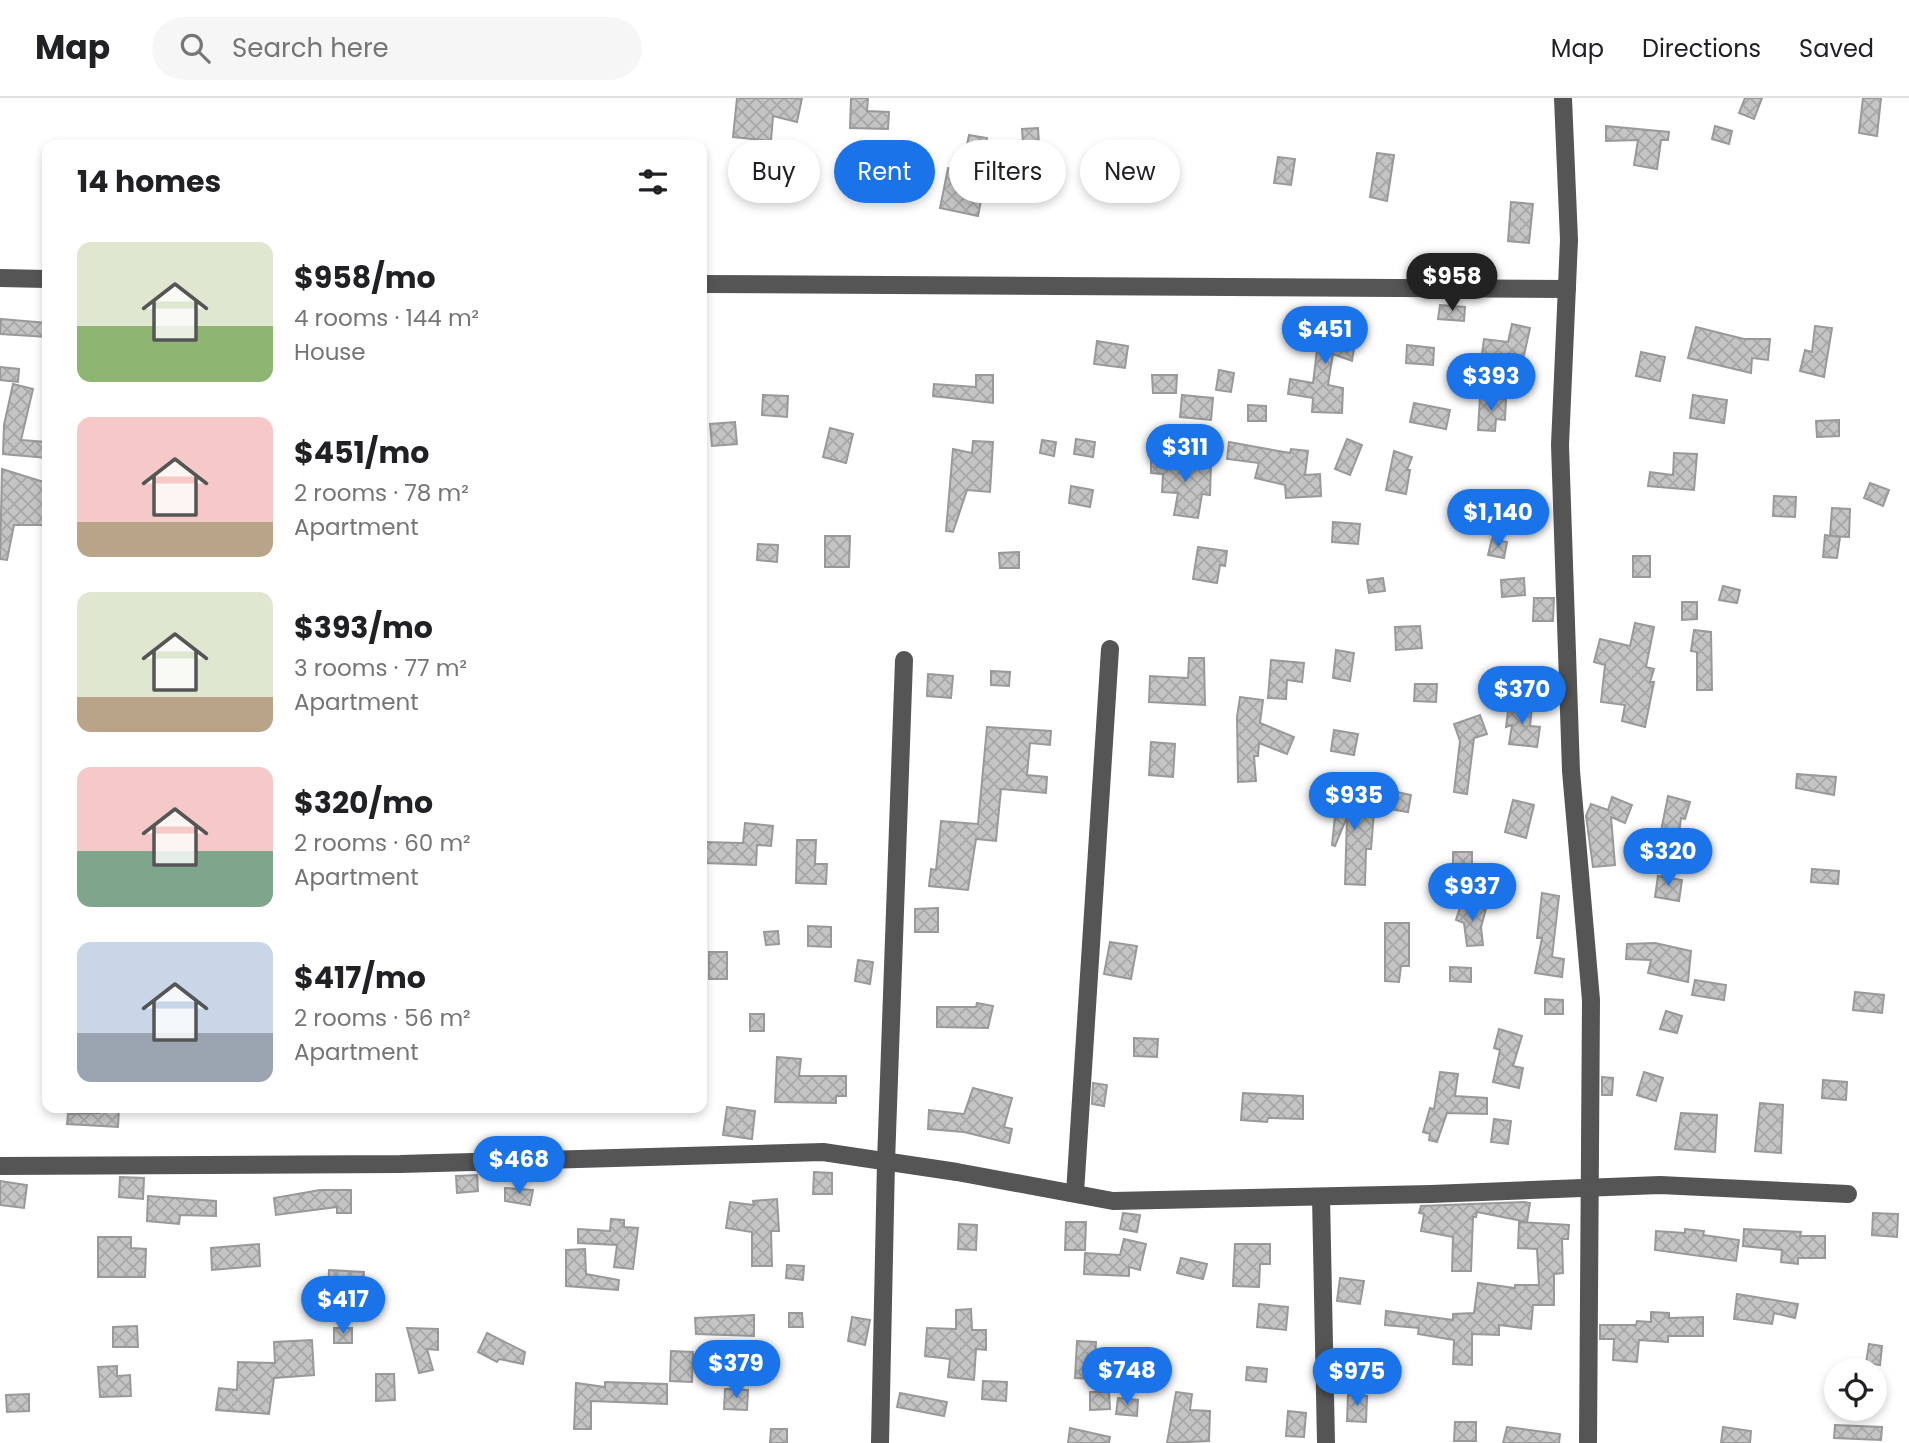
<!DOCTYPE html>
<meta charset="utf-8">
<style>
body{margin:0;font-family:Poppins,sans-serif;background:#f6f6f6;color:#202124;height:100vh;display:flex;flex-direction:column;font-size:26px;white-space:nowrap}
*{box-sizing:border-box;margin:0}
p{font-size:23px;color:#757577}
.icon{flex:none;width:38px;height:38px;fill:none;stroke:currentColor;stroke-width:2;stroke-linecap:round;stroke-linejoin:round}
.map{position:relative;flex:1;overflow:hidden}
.panel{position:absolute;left:42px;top:42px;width:665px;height:973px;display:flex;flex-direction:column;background:#fff;border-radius:14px;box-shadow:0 4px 10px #0003}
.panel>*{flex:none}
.banner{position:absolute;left:728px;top:42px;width:665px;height:63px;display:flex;gap:14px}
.fabs{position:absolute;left:1824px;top:1260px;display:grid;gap:14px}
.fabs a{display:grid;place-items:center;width:63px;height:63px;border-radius:50%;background:#fff;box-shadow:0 4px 10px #0003;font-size:35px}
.price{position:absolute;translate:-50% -60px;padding:0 16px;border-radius:24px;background:#1a73e8;color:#fff;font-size:23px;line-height:46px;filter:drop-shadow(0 2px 4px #0008)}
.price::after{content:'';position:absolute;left:50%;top:42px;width:21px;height:16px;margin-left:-10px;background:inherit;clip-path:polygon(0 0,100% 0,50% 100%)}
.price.current{background:#222;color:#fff}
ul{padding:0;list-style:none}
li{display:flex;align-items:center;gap:21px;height:175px;padding:0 35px}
li span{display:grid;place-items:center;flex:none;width:196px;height:140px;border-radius:14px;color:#555}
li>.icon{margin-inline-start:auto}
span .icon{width:84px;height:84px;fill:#fffc;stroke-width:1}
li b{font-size:30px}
h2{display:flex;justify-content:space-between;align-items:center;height:84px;padding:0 35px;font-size:30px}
.tag{padding:0 24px;border-radius:32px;background:#fff;box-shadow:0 4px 10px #0003;font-size:24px;line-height:63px}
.tag.current{background:#1a73e8;color:#fff}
header{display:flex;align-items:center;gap:42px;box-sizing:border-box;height:98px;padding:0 35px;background:#fff;border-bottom:2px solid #e0e0e0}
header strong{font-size:33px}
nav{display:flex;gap:38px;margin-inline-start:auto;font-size:24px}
.search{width:490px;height:63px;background:#f6f6f6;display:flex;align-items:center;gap:18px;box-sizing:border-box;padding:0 24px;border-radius:38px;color:#757577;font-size:26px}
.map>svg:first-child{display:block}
</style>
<header>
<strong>Map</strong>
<div class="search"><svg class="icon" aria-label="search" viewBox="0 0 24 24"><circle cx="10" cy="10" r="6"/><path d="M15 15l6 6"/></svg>Search here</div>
<nav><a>Map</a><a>Directions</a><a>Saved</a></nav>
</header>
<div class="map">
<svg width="1909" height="1345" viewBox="0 0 1909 1345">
<defs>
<pattern id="building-cross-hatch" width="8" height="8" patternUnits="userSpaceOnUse" patternTransform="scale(1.75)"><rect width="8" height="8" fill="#c4c4c4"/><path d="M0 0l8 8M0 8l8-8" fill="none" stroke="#a7a7a7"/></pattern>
</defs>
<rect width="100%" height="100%" fill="#fff"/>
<!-- building -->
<g fill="url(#building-cross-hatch)" stroke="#999" stroke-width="2">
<path d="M737 0H802L797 24 773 18 771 43 733 39Z"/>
<path d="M851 0H868L867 13 889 14 888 31 850 30Z"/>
<path d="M1745 0H1762L1754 21 1739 15Z"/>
<path d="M1863 0H1881L1877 38 1859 35Z"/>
<path d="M1606 28 1669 34 1668 42H1661L1657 71 1634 67 1638 42 1606 43Z"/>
<path d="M1715 28 1732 33 1729 46 1712 41Z"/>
<path d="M1038 30 1041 80H1020L1019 59H1024L1022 31Z"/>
<path d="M969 37 987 40 981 76 986 77 978 118 940 110 948 70 962 72Z"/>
<path d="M1377 55 1394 57 1387 103 1370 99Z"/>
<path d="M1278 59 1295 61 1291 87 1274 85Z"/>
<path d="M1511 104 1533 106 1529 145 1508 143Z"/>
<path d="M1440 207 1465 209 1464 223 1438 221Z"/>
<path d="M1 221 47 225V239L0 236Z"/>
<path d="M1301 223 1357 233 1352 263 1333 256 1330 274 1328 287 1343 290 1342 315 1312 314 1313 300 1288 296 1290 281 1313 285 1318 244H1300Z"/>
<path d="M1512 226 1530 230 1521 271 1503 267 1504 259 1482 256 1484 241 1508 244Z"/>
<path d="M1815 228 1832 230 1824 279 1800 273 1805 252 1812 254Z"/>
<path d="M1696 229 1744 241H1770L1768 262 1752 260 1751 275 1688 260Z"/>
<path d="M1097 243 1128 248 1125 270 1094 266Z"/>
<path d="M1407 247 1434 250 1433 267 1406 265Z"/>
<path d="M1641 254 1665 259 1660 283 1636 278Z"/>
<path d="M0 269 19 271 18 284 0 282Z"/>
<path d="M1219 272 1234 275 1231 294 1216 292Z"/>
<path d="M976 277H993V305L933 298 934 286 976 289Z"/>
<path d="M1152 277H1177L1176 295H1153Z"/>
<path d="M13 286 33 291 21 342 47 344V360L3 356 4 327Z"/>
<path d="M763 297 788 298 787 319 762 317Z"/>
<path d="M1182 297 1213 300 1211 322 1180 319Z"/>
<path d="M1693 297 1727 302 1724 325 1690 320Z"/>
<path d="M1480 300 1506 301 1505 322 1496 321 1495 333 1478 332Z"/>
<path d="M1414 305 1450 312 1446 331 1410 324Z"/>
<path d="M1248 307 1266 308V323H1248Z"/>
<path d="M1839 322V338L1817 339 1816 323Z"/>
<path d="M735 324 737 346 712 348 710 326Z"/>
<path d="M830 330 853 336 846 365 823 359Z"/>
<path d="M1076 341 1095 344 1093 359 1074 356Z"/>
<path d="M1347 341 1362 347 1350 377 1335 371Z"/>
<path d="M1042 342 1056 344 1054 358 1040 355Z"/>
<path d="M973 343 993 344 990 394 967 392 953 434 946 433 953 351 972 355Z"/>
<path d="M1229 344 1290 355 1291 351 1308 353 1305 377 1320 376 1321 398 1286 400 1285 387 1255 380 1259 365 1227 361Z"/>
<path d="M1394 353 1412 359 1407 372H1410L1406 396 1386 392Z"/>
<path d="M1674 355 1697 356 1694 392 1648 388 1650 374 1673 377Z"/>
<path d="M1151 362 1211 365 1210 397 1202 396 1198 420 1174 417 1178 395 1162 394 1163 376 1151 375Z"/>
<path d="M2 371 47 385 44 427H14L7 462 0 461Z"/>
<path d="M1870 385 1889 392 1883 408 1864 400Z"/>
<path d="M1071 388 1093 392 1090 409 1069 405Z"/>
<path d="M1774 398 1796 399 1795 419 1773 418Z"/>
<path d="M1832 410 1850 411 1849 439 1830 438Z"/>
<path d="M1333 424 1360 426 1358 446 1332 444Z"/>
<path d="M1825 437 1840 439 1837 460 1823 459Z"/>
<path d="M825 438H850L849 469H825Z"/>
<path d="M1492 441 1507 444 1504 460 1488 457Z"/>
<path d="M758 446 778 447 777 464 757 462Z"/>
<path d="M1198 449 1227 453 1225 468 1220 467 1217 485 1193 481Z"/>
<path d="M1019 454V470H1000L999 455Z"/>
<rect x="1633" y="458" width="17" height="21"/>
<path d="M1383 480 1385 493 1369 495 1367 482Z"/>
<path d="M1524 480 1525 497 1502 499 1501 482Z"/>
<path d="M1723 488 1740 492 1737 505 1719 502Z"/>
<path d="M1534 500H1554L1553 523H1533Z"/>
<path d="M1682 504H1697V521L1682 522Z"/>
<path d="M1635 525 1654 529 1646 569 1654 571 1650 584H1654L1645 629 1622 623 1625 607 1601 604 1605 567 1594 564 1600 541 1630 548Z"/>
<path d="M1420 528 1422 550 1396 552 1395 529Z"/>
<path d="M1694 532 1711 534 1712 592H1697V554L1691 553Z"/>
<path d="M1336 552 1354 555 1350 583 1333 580Z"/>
<path d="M1189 560H1204L1205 607 1149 604 1150 578 1188 580Z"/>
<path d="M1271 562 1304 565 1302 584 1287 582 1286 601 1268 600Z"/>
<path d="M991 573 1010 574 1009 588 991 587Z"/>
<path d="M928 576 953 578 951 600 927 598Z"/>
<path d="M1415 586H1437L1436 604 1414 603Z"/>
<path d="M1240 599 1263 602 1260 625 1294 639 1287 656 1259 645 1258 658H1254L1256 683 1238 684 1237 619Z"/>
<path d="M1509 605 1532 608 1530 628 1540 629 1537 649 1509 646 1512 627 1506 629Z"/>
<path d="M1480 617 1487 636 1474 640 1467 696 1454 694 1460 643 1454 626Z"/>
<path d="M987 629 1051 633 1050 647 1030 645 1027 677 1047 679 1046 695 1001 691 996 743 976 741 968 792 929 788 931 771 936 772 941 723 978 726Z"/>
<path d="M1334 632 1358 636 1354 657 1331 653Z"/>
<path d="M1151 644 1175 646 1173 679 1149 677Z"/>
<path d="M1797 676 1836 679 1834 697 1796 690Z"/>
<path d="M1332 691 1351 692V698L1375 701 1371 751H1366L1365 787 1345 786 1347 719 1335 748 1332 747 1336 708H1331Z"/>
<path d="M1392 693 1411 697 1408 714 1389 711Z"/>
<path d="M1668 698 1690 704 1685 721 1681 720 1679 736 1661 733Z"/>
<path d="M1612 699 1632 707 1625 725 1611 719 1615 767 1593 769 1586 718 1591 706 1608 712Z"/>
<path d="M1513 702 1534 707 1526 740 1505 734Z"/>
<path d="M745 725 773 728 771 748 757 747 756 767 705 765V744L743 745Z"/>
<path d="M797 742H816L815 766H827L826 786 796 785Z"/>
<rect x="1453" y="754" width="19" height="19"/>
<path d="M1812 771 1839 773 1838 786 1811 784Z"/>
<path d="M1658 778 1682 782 1679 803 1655 799Z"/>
<path d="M1542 795 1559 798 1552 859 1564 861 1562 879 1535 875 1542 840H1537Z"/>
<path d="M1462 803 1486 811 1481 829 1483 847 1467 848 1464 825 1456 822Z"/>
<path d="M938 810V834H915V811Z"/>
<path d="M1385 825H1409V868H1401L1399 884 1385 883Z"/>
<path d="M808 828 831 829V849L808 848Z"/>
<path d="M778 833 779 846 766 847 764 834Z"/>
<path d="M1110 844 1137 848 1131 881 1104 876Z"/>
<path d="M1655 845 1691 853 1688 884 1648 875 1651 862 1626 861 1627 846Z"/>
<rect x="709" y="854" width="18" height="27"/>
<path d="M858 862 873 864 870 886 855 883Z"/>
<path d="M1450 869 1471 870V884L1450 883Z"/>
<path d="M1695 882 1726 887 1724 902 1692 897Z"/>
<path d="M1855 894 1884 897 1882 915 1853 912Z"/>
<path d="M1545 901 1563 902V916H1545Z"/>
<path d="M977 905 993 908 988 930 937 929V909H976Z"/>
<path d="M1666 913 1682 918 1677 935 1660 931Z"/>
<rect x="750" y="916" width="14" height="17"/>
<path d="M1499 931 1522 938 1513 968 1523 970 1519 990 1493 984 1500 952 1494 950Z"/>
<path d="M1134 940 1158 941 1157 959 1134 958Z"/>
<path d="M777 959 801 961 799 978H846V998H836V1005L775 1004Z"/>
<path d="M1440 974 1458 976 1455 998 1487 1000V1016L1447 1015 1437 1044 1429 1042 1430 1036 1423 1034 1430 1010 1434 1011Z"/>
<path d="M1644 974 1663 980 1656 1003 1637 997Z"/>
<path d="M1602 979 1613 980 1612 997H1602Z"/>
<path d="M1823 982 1847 984 1846 1002 1822 1000Z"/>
<path d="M1093 985 1107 987 1104 1008 1092 1006Z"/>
<path d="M973 990 1012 1000 1004 1029 1012 1031 1009 1045 964 1034 928 1031 929 1012 964 1016Z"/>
<path d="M1243 995 1303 998V1021L1268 1020 1267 1024 1241 1022Z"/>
<path d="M1760 1005 1783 1007 1781 1055 1755 1053Z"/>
<path d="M727 1009 755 1013 752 1041 723 1037Z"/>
<path d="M100 1010H119L118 1029 67 1026 68 1016 100 1015Z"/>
<path d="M1681 1015 1717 1017 1715 1054 1675 1051Z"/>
<path d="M1494 1021 1511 1023 1508 1046 1491 1044Z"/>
<path d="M814 1074 832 1075V1096H813Z"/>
<path d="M477 1077 478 1093 457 1095 456 1078Z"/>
<path d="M120 1079 144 1080 143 1101 119 1099Z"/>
<path d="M0 1083 27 1087 24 1110 0 1107Z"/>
<path d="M505 1090 533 1092 530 1107 505 1103Z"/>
<path d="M320 1092H351V1115H337V1109L276 1117 274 1100Z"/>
<path d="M148 1098 216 1103V1118L180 1117 179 1126 147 1123Z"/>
<path d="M777 1101 779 1133H771L772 1168H752V1134L726 1130 730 1104 754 1107 753 1103Z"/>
<path d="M1524 1104 1530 1105 1527 1124 1477 1114 1476 1119H1473L1471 1173H1452L1453 1139 1421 1133 1424 1116 1419 1115 1421 1108Z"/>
<path d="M1123 1115 1140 1117 1137 1134 1120 1131Z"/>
<path d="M1873 1115 1898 1116 1897 1139 1872 1137Z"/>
<path d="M611 1121 624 1122V1129L638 1130 633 1171 614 1169 617 1147 578 1145V1131L610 1133Z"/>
<path d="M1066 1124H1086L1085 1152H1065Z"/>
<path d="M1519 1124 1569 1127 1568 1141H1562L1563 1175 1554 1176V1207H1533L1531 1231 1499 1227V1237L1472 1236V1267L1453 1266 1454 1242 1418 1236 1419 1230 1385 1227 1386 1213 1453 1222V1216L1474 1215 1478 1185 1515 1190V1187H1539L1537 1151 1518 1150Z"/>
<path d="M959 1126 977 1127 976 1152 958 1151Z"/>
<path d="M1685 1131 1704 1133 1703 1137 1739 1142 1736 1163 1655 1152 1656 1133 1685 1135Z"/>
<path d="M1744 1131 1801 1134 1800 1138H1825V1160H1798V1166L1781 1164 1782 1152 1743 1148Z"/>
<path d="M98 1139H131V1150L146 1151 145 1179H98Z"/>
<path d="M1124 1141 1146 1146 1140 1172 1129 1169V1178L1084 1176 1085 1155 1120 1157Z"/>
<path d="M259 1146 260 1168 212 1172 211 1150Z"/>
<path d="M1235 1146H1270V1166H1260L1259 1189 1233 1188Z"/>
<path d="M585 1151 586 1176 619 1182 618 1192 566 1188V1152Z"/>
<path d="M1181 1160 1207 1166 1203 1181 1177 1175Z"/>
<path d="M787 1167 804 1168 803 1182 786 1180Z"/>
<path d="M329 1172 364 1174 363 1194 328 1192Z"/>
<path d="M1340 1180 1364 1183 1360 1206 1337 1203Z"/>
<path d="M1737 1196 1798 1206 1795 1220 1774 1215 1772 1226 1734 1221Z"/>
<path d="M1259 1206 1288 1209 1286 1232 1257 1229Z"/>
<path d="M971 1211 972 1232H986V1252L976 1251 974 1282 948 1279 950 1261 925 1258 927 1230 956 1231V1212Z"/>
<path d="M1651 1214 1669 1215V1220L1703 1219V1238H1668V1244L1639 1242 1637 1264 1613 1262 1614 1241H1600V1227H1636L1637 1223 1651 1224Z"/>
<path d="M789 1215H802L803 1229H789Z"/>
<path d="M754 1217V1238L696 1236 695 1220Z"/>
<path d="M852 1219 870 1222 865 1247 848 1243Z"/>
<path d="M137 1228 138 1249H113V1229Z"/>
<rect x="334" y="1230" width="18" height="15"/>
<path d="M407 1230 438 1231V1252L427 1251 433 1272 419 1275Z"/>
<path d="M487 1235 525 1254 523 1266 499 1261 497 1264 478 1254Z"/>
<path d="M312 1242 314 1277 274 1280 269 1316 216 1312 219 1290 237 1292 238 1264 275 1265 274 1244Z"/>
<path d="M1077 1243 1096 1244 1094 1281 1075 1280Z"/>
<path d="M1869 1246 1882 1248 1880 1267 1866 1265Z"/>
<path d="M671 1253 693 1254 692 1284 670 1283Z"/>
<path d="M117 1268V1278L130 1277 131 1298 100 1299 98 1269Z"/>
<path d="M1247 1269 1267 1271 1266 1284 1246 1282Z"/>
<path d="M376 1276H394L395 1302 376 1303Z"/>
<path d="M983 1283 1007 1284 1006 1303 982 1301Z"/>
<path d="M605 1284 667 1286V1306L591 1303V1331H574L576 1285 605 1289Z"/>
<path d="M725 1291 748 1292 747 1312 724 1311Z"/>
<path d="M1090 1294H1109L1110 1311 1090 1312Z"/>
<path d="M1176 1294 1192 1296 1190 1312 1210 1313 1209 1343 1167 1345Z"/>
<path d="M900 1295 947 1304 944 1318 897 1309Z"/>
<path d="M29 1296V1313L7 1314 6 1297Z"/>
<path d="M1348 1297 1367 1298 1366 1324 1347 1323Z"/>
<path d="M1118 1300 1138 1302 1137 1318 1116 1316Z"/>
<path d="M1288 1313 1306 1315 1304 1339 1286 1338Z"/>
<path d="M1455 1324H1476V1343H1454Z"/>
<path d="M1835 1327 1882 1329 1881 1342 1834 1340Z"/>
<path d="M1507 1329 1560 1336 1559 1345H1503Z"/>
<path d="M1723 1329 1751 1333 1750 1345H1721Z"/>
<path d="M1070 1330 1110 1339 1109 1345H1068Z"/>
<path d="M771 1331H787V1345H770Z"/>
</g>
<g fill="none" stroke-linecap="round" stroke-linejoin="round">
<!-- minor -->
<g stroke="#555" stroke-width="18">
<path d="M1563 0 1569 142 1560 347 1571 673 1591 902 1588 1345"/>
<path d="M0 180 47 181"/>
<path d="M702 186 1567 191"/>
<path d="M0 1068 400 1066 823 1054 957 1074 1113 1103 1431 1096 1660 1087 1848 1096"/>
<path d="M1075 1095 1110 551"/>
<path d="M1321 1099 1326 1345"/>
<path d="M880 1345 886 1064 904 562"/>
</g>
</g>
</svg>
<div class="fabs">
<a><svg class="icon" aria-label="locate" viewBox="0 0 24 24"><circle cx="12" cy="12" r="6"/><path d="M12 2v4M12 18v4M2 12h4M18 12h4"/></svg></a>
</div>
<b class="price current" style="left:1452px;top:215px">$958</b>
<b class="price" style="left:1325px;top:268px">$451</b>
<b class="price" style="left:1491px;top:315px">$393</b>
<b class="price" style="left:1185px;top:386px">$311</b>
<b class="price" style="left:1498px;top:451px">$1,140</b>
<b class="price" style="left:1522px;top:628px">$370</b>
<b class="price" style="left:1354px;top:734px">$935</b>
<b class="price" style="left:1668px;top:790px">$320</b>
<b class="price" style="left:1472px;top:825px">$937</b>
<b class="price" style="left:519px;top:1098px">$468</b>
<b class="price" style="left:343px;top:1238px">$417</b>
<b class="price" style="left:736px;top:1302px">$379</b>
<b class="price" style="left:1127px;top:1309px">$748</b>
<b class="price" style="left:1357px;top:1310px">$975</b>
<div class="banner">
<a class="tag">Buy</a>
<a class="tag current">Rent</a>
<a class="tag">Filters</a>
<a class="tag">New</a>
</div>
<section class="panel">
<h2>14 homes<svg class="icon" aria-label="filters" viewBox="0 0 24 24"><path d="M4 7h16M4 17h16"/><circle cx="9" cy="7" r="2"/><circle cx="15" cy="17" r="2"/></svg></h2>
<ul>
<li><span style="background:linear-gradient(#dfe7d0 60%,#8fb573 0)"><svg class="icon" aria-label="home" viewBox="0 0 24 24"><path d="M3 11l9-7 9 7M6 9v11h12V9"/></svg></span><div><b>$958/mo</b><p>4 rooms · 144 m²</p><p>House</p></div></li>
<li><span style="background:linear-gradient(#f6c9c9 75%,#b9a48a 0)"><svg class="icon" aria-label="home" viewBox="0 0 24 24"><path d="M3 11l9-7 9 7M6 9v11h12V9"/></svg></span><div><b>$451/mo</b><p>2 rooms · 78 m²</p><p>Apartment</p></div></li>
<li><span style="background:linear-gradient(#dfe7d0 75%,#b9a48a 0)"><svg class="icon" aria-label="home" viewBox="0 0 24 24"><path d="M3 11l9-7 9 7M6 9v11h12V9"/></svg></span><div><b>$393/mo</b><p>3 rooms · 77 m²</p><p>Apartment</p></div></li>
<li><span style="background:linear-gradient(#f6c9c9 60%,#7fa58c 0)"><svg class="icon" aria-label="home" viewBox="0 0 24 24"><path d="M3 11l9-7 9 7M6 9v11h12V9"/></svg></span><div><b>$320/mo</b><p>2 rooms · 60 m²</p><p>Apartment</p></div></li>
<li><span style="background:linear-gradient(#c9d6e8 65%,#9aa5b1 0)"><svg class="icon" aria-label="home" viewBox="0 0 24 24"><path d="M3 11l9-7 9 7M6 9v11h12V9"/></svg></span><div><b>$417/mo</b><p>2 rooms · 56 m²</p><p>Apartment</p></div></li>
</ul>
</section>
</div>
